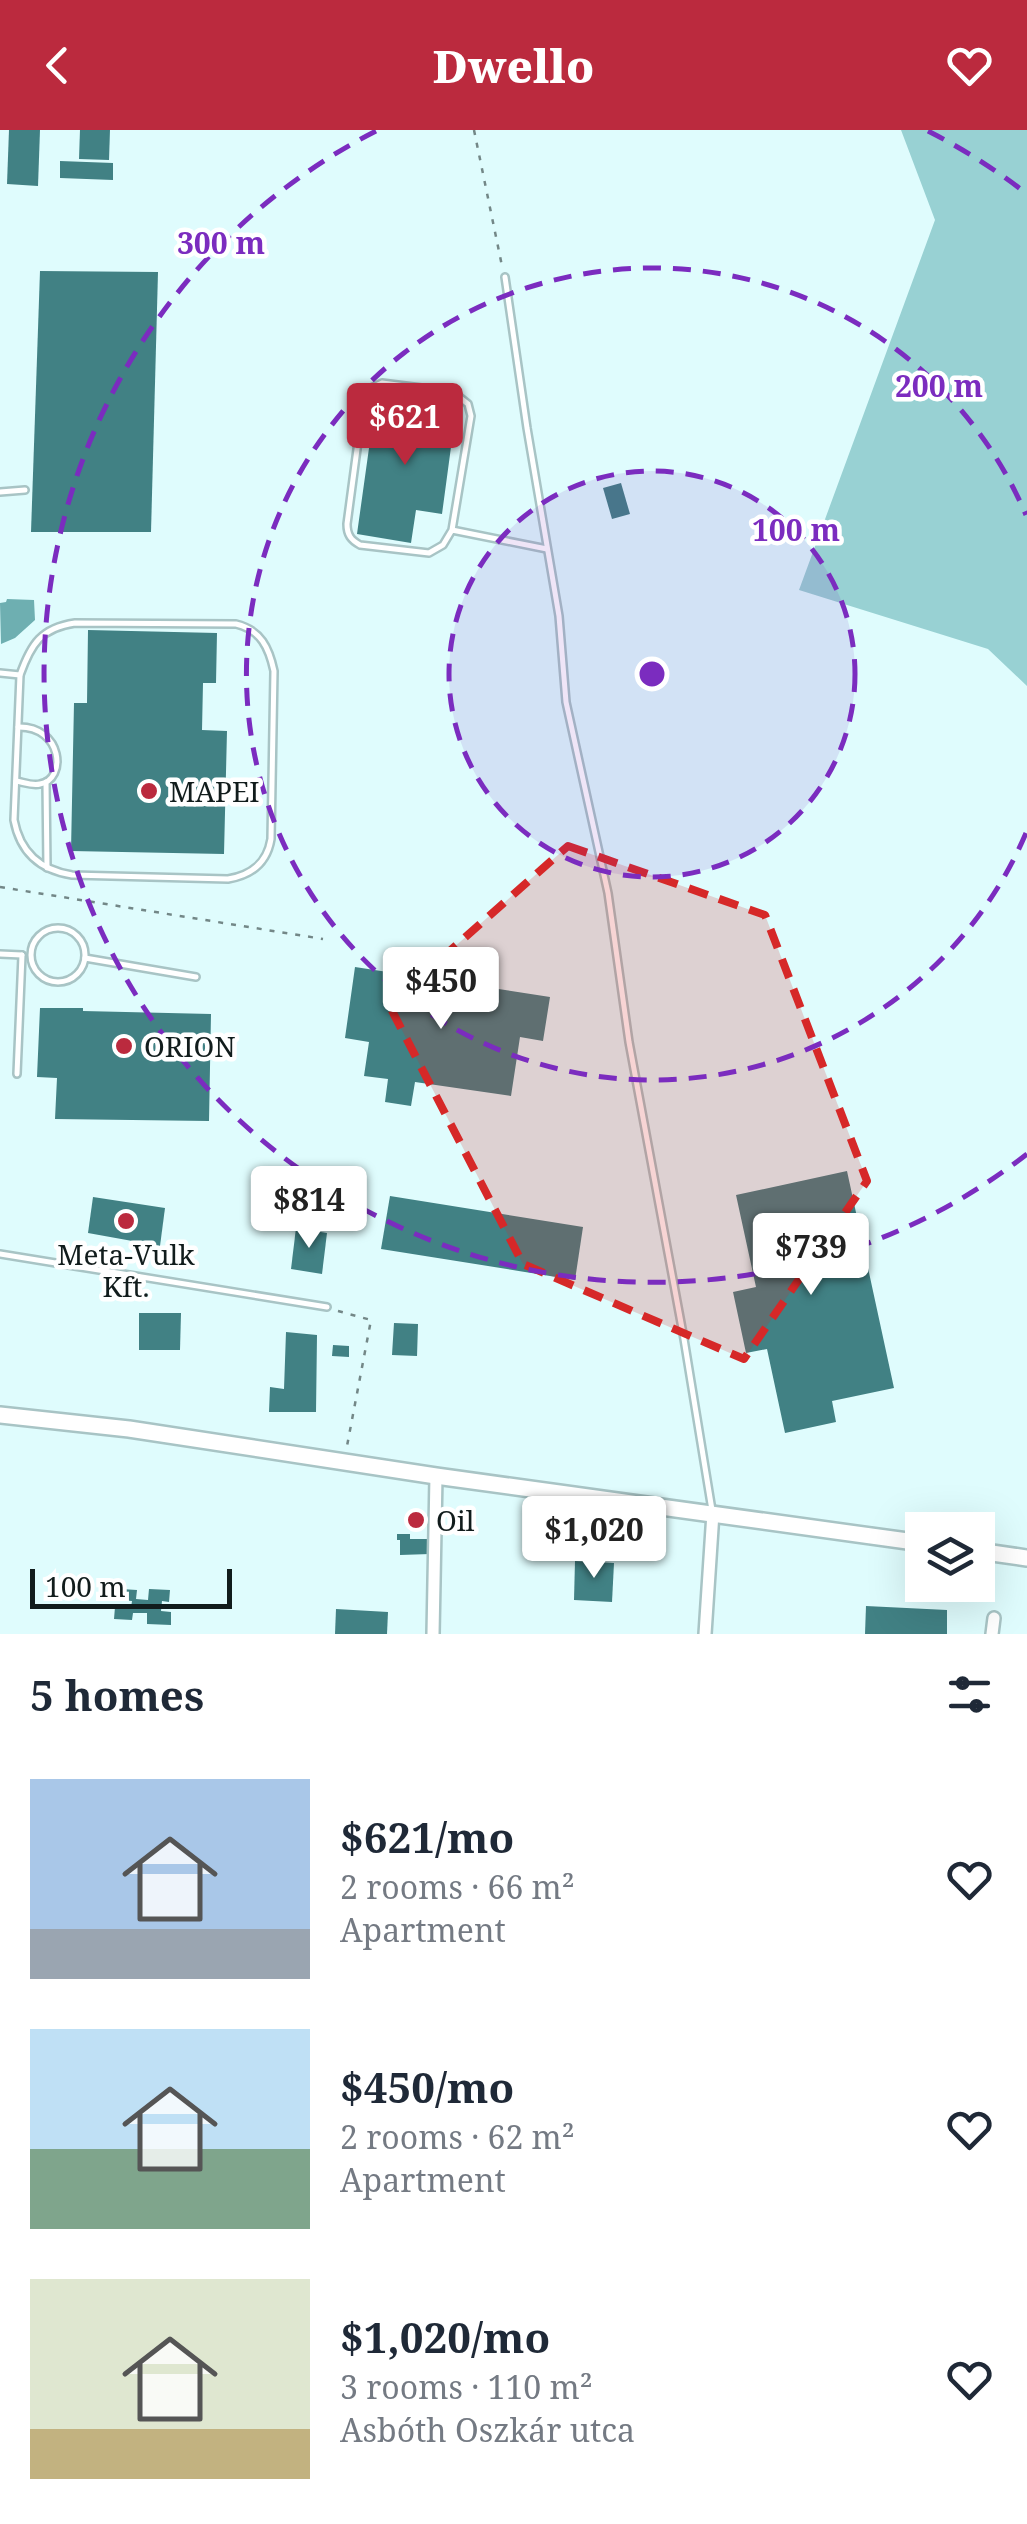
<!DOCTYPE html>
<meta charset="utf-8">
<style>
body{margin:0;font-family:"Noto Serif",serif;background:#f6f6f7;color:#1f2937;height:100vh;display:flex;flex-direction:column;font-size:38px;white-space:nowrap}
*{box-sizing:border-box;margin:0}
p{font-size:32px;color:#747a83}
.icon{flex:none;width:55px;height:55px;fill:none;stroke:currentColor;stroke-width:2;stroke-linecap:round;stroke-linejoin:round}
.map{position:relative;height:1504px;overflow:hidden}
.side{display:flex;flex-direction:column;background:#fff;flex:1}
.side>*{flex:none}
.controls{position:absolute;left:905px;top:1382px;display:grid;gap:20px}
.controls a{display:grid;place-items:center;width:90px;height:90px;border-radius:0px;background:#fff;box-shadow:0 10px 40px #0002;font-size:50px}
.scale{position:absolute;left:30px;bottom:25px;width:202px;box-sizing:border-box;padding-left:10px;border:5px solid #111c1c;border-top:0;font-size:28px;line-height:35px;white-space:nowrap;color:#111c1c;-webkit-text-stroke:8px #fff;paint-order:stroke}
.price{position:absolute;translate:-50% -85px;padding:0 22px;border-radius:10px;background:#fff;color:#222;font-size:32px;line-height:65px;filter:drop-shadow(0 2px 5px #0008)}
.price::after{content:'';position:absolute;left:50%;top:60px;width:30px;height:22px;margin-left:-15px;background:inherit;clip-path:polygon(0 0,100% 0,50% 100%)}
.price.current{background:#bb2a3e;color:#fff}
ul{padding:0;list-style:none}
li{display:flex;align-items:center;gap:30px;height:250px;padding:0 30px}
li span{display:grid;place-items:center;flex:none;width:280px;height:200px;border-radius:0px;color:#555}
li>.icon{margin-inline-start:auto}
span .icon{width:120px;height:120px;fill:#fffc;stroke-width:1}
li b{font-size:42px}
h2{display:flex;justify-content:space-between;align-items:center;height:120px;padding:0 30px;font-size:42px}
header{display:flex;justify-content:space-between;align-items:center;height:130px;padding:0 30px;background:#bb2a3e;color:#fff;font-size:45px;font-weight:800}
.map>svg:first-child{display:block}
</style>
<header><svg class="icon" aria-label="back" viewBox="0 0 24 24"><path d="M15 5l-7 7 7 7"/></svg>Dwello<svg class="icon" aria-label="heart" viewBox="0 0 24 24"><path d="M12 20l-8-8c-3-5 5-10 8-4 3-6 11-1 8 4z"/></svg></header>
<div class="map">
<svg width="1027" height="1504" viewBox="0 0 1027 1504">
<rect width="100%" height="100%" fill="#dffcfd"/>
<!-- green -->
<path fill="#98d1d3" d="M901 0H1027V556L988 519 799 460 935 90Z"/>
<!-- water -->
<path fill="#6eafb1" d="M7 469 34 470 35 490 15 508 1 514 0 473 6 472Z"/>
<!-- building -->
<g fill="#418184">
<path d="M9 0H40L38 56 7 54Z"/>
<path d="M80 0H110L109 30 79 29Z"/>
<path d="M60 31 113 33V50L60 48Z"/>
<path d="M40 141 158 142 151 402H31Z"/>
<path d="M376 268 456 280 442 384 416 380 411 413 357 404Z"/>
<path d="M621 353 630 384 612 389 603 358Z"/>
<path d="M88 500 217 503 216 553H203L202 600 227 601 224 724 71 721 74 573H87Z"/>
<path d="M355 837 550 867 543 911 520 907 511 966 415 952 411 976 385 972 388 949 364 946 369 912 345 908Z"/>
<path d="M40 878H83V881L211 884 209 991 55 989 57 948 37 947Z"/>
<path d="M847 1041 894 1258 832 1271 836 1292 785 1303 767 1219 746 1223 733 1162 756 1157 736 1065Z"/>
<path d="M390 1066 583 1097 575 1150 381 1119Z"/>
<path d="M93 1067 165 1078 160 1116 88 1103Z"/>
<path d="M296 1098 327 1103 322 1144 291 1139Z"/>
<path d="M139 1183H181L180 1220H139Z"/>
<path d="M394 1193 418 1194 417 1226 392 1225Z"/>
<path d="M286 1202 317 1205 316 1282H269L270 1257 284 1259Z"/>
<path d="M333 1215 349 1216V1227L332 1226Z"/>
<path d="M397 1404H410V1409H429L430 1424 400 1425V1410H397Z"/>
<path d="M575 1431 614 1433 612 1472 574 1470Z"/>
<path d="M121 1459 137 1460 136 1469 148 1470 149 1459 170 1460 169 1472 162 1471 161 1481 171 1482V1495L147 1494V1483H133L132 1490 114 1489 115 1477 131 1478 132 1471 120 1470Z"/>
<path d="M866 1476 947 1480V1504H865Z"/>
<path d="M336 1479 388 1482 387 1504H335Z"/>
</g>
<g fill="none" stroke-linecap="round" stroke-linejoin="round">
<defs>
<g id="lane">
<path d="M505 147 527 298 559 486 566 572 608 763 629 912 684 1209 712 1380"/>
<path d="M0 362 25 360"/>
<path d="M452 400 471 286 468 274 453 262 382 253 371 258 364 267 347 394C347 405 351 410 360 415L429 423 443 415 452 400 547 419"/>
<path d="M75 493 236 494C261 500 269 518 274 541L271 709C267 733 252 745 228 749L72 745C40 740 20 722 14 690L20 545C31 514 41 498 75 493Z"/>
<path d="M0 543 20 545"/>
<path d="M16 651C23 652 32 656 40 654 67 650 63 596 18 597"/>
<path d="M46 652 47 738"/>
<circle cx="58" cy="825" r="27"/>
<path d="M0 824 22 825"/>
<path d="M85 828 196 847"/>
<path d="M17 944 22 825"/>
<path d="M0 1124 327 1177"/>
</g>
<g id="street">
<path d="M433 1504 436 1346"/>
<path d="M705 1504 713 1383"/>
<path d="M992 1504 994 1488"/>
</g>
<g id="secondary">
<path d="M0 1285 129 1299 436 1346 922 1413"/>
<path d="M978 1421 1027 1428"/>
</g>
</defs>
<!-- lane casing -->
<use href="#lane" stroke="#a8c4c5" stroke-width="10"/>
<!-- street casing -->
<use href="#street" stroke="#a8c4c5" stroke-width="16"/>
<!-- secondary casing -->
<use href="#secondary" stroke="#a8c4c5" stroke-width="20"/>
<!-- path -->
<g stroke="#738787" stroke-width="2.5" stroke-dasharray="5 8" stroke-linecap="butt">
<path d="M474 0 502 136"/>
<path d="M0 757 323 809"/>
<path d="M338 1181 371 1190 347 1316"/>
</g>
<!-- lane -->
<use href="#lane" stroke="#fff" stroke-width="5"/>
<!-- street -->
<use href="#street" stroke="#fff" stroke-width="11"/>
<!-- secondary -->
<use href="#secondary" stroke="#fff" stroke-width="15"/>
</g>
<!-- marked area -->
<path fill="#d62828" fill-opacity="0.2" stroke="#d62828" stroke-width="8" stroke-dasharray="20 12" stroke-linejoin="round" d="M568 716 765 785 867 1051 744 1229 523 1134 389 875Z"/>
<!-- distance rings -->
<circle cx="652" cy="544" r="203" fill="#7b2cbf" fill-opacity=".12"/>
<g fill="none" stroke="#7b2cbf" stroke-width="5" stroke-dasharray="18 12">
<circle cx="652" cy="544" r="203"/>
<path d="M1026 703A406 406 0 1 1 1026 385"/>
<path d="M1027 1024A609 609 0 1 1 376 1M928 1A609 609 0 0 1 1027 64"/>
</g>
<!-- markers -->
<g fill="#bb2a3e" stroke="#fff" stroke-width="4">
<circle cx="149" cy="661" r="10"/>
<circle cx="124" cy="916" r="10"/>
<circle cx="126" cy="1091" r="10"/>
<circle cx="416" cy="1390" r="10"/>
</g>
<g text-anchor="middle" dominant-baseline="central" stroke-width="9" stroke-linejoin="round" paint-order="stroke">
<!-- poi labels -->
<g font-size="28" fill="#111c1c" stroke="#fff" text-anchor="start">
<text x="169" y="661">MAPEI</text>
<text x="144" y="916">ORION</text>
<text x="126" y="1124" text-anchor="middle">Meta-Vulk<tspan x="126" dy="32">Kft.</tspan></text>
<text x="436" y="1390">Oil</text>
</g>
</g>
<circle cx="652" cy="544" r="15" fill="#7b2cbf" stroke="#fff" stroke-width="5"/>
<g font-size="30" text-anchor="middle" font-weight="bold" fill="#7b2cbf" stroke="#fff" stroke-width="9" stroke-linejoin="round" paint-order="stroke">
<text x="221" y="124">300 m</text>
<text x="939" y="267">200 m</text>
<text x="796" y="411">100 m</text>
</g>
</svg>
<div class="controls">
<a><svg class="icon" aria-label="layers" viewBox="0 0 24 24"><path d="M12 4l9 5-9 5-9-5zM3 14l9 5 9-5"/></svg></a>
</div>
<div class="scale">100 m</div>
<b class="price current" style="left:405px;top:338px">$621</b>
<b class="price" style="left:441px;top:902px">$450</b>
<b class="price" style="left:309px;top:1121px">$814</b>
<b class="price" style="left:811px;top:1168px">$739</b>
<b class="price" style="left:594px;top:1451px">$1,020</b>
</div>
<section class="side">
<h2>5 homes<svg class="icon" aria-label="filters" viewBox="0 0 24 24"><path d="M4 7h16M4 17h16"/><circle cx="9" cy="7" r="2"/><circle cx="15" cy="17" r="2"/></svg></h2>
<ul>
<li><span style="background:linear-gradient(#a9c7e8 75%,#9aa5b1 0)"><svg class="icon" aria-label="home" viewBox="0 0 24 24"><path d="M3 11l9-7 9 7M6 9v11h12V9"/></svg></span><div><b>$621/mo</b><p>2 rooms · 66 m²</p><p>Apartment</p></div><svg class="icon" aria-label="heart" viewBox="0 0 24 24"><path d="M12 20l-8-8c-3-5 5-10 8-4 3-6 11-1 8 4z"/></svg></li>
<li><span style="background:linear-gradient(#bfe0f5 60%,#7fa58c 0)"><svg class="icon" aria-label="home" viewBox="0 0 24 24"><path d="M3 11l9-7 9 7M6 9v11h12V9"/></svg></span><div><b>$450/mo</b><p>2 rooms · 62 m²</p><p>Apartment</p></div><svg class="icon" aria-label="heart" viewBox="0 0 24 24"><path d="M12 20l-8-8c-3-5 5-10 8-4 3-6 11-1 8 4z"/></svg></li>
<li><span style="background:linear-gradient(#dfe7d0 75%,#c2b280 0)"><svg class="icon" aria-label="home" viewBox="0 0 24 24"><path d="M3 11l9-7 9 7M6 9v11h12V9"/></svg></span><div><b>$1,020/mo</b><p>3 rooms · 110 m²</p><p>Asbóth Oszkár utca</p></div><svg class="icon" aria-label="heart" viewBox="0 0 24 24"><path d="M12 20l-8-8c-3-5 5-10 8-4 3-6 11-1 8 4z"/></svg></li>
</ul>
</section>
